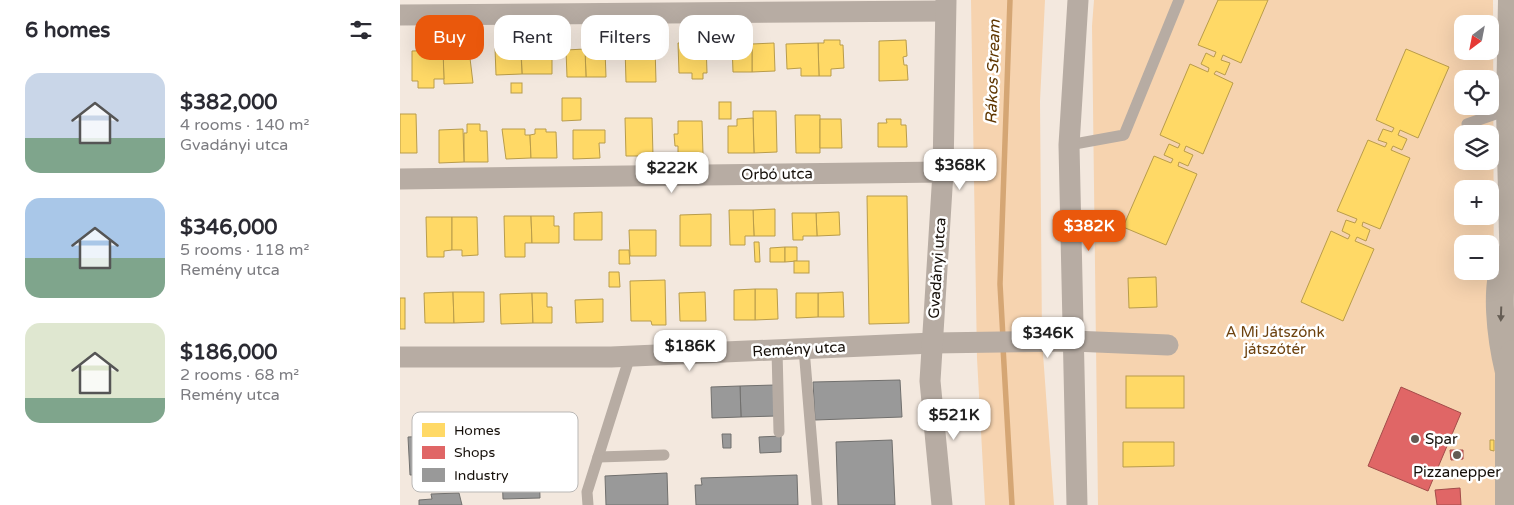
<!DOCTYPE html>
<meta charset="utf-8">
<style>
body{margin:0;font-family:"Varela Round",sans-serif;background:#f2f2f3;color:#2b2b33;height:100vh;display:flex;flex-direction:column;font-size:19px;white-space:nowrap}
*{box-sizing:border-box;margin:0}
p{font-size:16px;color:#7c7c81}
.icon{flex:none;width:28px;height:28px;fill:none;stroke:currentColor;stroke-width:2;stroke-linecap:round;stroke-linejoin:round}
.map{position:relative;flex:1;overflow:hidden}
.drawer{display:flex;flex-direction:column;background:#fff;width:400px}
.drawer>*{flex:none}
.hud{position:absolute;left:15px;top:15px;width:475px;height:45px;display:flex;gap:10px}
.needle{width:32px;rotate:212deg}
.tools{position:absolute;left:1054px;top:15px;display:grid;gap:10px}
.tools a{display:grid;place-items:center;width:45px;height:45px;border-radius:10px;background:#fff;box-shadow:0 5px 20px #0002;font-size:25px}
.price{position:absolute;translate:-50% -42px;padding:0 11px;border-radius:10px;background:#fff;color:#222;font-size:16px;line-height:32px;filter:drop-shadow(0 1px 2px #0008)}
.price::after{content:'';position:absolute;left:50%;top:30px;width:15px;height:11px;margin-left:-8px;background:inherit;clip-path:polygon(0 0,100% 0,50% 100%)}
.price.on{background:#ea580c;color:#fff}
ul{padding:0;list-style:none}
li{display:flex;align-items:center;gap:15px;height:125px;padding:0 25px}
li span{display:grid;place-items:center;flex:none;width:140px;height:100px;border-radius:15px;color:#555}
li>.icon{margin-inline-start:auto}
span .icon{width:60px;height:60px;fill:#fffc;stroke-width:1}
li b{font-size:21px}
h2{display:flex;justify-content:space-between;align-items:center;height:60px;padding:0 25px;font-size:21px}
.chip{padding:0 18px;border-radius:15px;background:#fff;box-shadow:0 5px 20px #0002;font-size:18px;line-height:45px}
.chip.on{background:#ea580c;color:#fff}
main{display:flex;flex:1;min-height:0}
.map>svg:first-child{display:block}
</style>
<main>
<section class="drawer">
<h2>6 homes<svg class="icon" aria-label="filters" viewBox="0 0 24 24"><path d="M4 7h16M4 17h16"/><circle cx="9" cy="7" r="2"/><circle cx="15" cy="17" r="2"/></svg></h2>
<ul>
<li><span style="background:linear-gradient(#c9d6e8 65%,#7fa58c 0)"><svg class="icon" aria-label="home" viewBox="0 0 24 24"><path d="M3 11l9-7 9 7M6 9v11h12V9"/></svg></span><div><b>$382,000</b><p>4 rooms · 140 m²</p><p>Gvadányi utca</p></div></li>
<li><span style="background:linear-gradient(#a9c7e8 60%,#7fa58c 0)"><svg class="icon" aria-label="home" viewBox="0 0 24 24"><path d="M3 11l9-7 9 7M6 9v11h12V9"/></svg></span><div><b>$346,000</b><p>5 rooms · 118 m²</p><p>Remény utca</p></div></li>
<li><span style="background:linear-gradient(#dfe7d0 75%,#7fa58c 0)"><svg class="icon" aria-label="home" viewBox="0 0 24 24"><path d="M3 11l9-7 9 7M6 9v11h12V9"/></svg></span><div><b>$186,000</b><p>2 rooms · 68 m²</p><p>Remény utca</p></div></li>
</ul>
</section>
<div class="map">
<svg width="1114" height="505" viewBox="0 0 1114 505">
<rect width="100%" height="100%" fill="#f3e8de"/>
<!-- green -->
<g fill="#f6d3af" fill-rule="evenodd">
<path d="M571 0H645L640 101 642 340 654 505H585L577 358Z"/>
<path d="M694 0H1093L1094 341 1101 505H698L692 26ZM1062 24H1090V51H1062ZM1062 79H1090V106H1062ZM1062 134H1090V161H1062ZM1062 189H1090V216H1062ZM1062 244H1090V271H1062Z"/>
</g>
<!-- homes -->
<g fill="#ffd966" stroke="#b99c4a">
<path d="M818 0H868L841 63 823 55 821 60 830 63 825 75 816 71 814 74 833 83 803 154 786 146 784 151 793 155 788 166 779 162 778 166 797 174 766 245 723 227 754 156 771 163 773 159 764 155 769 144 778 148 780 144 760 135 790 64 808 72 809 68 801 64 806 53 814 57 816 52 798 45Z"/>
<path d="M424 40H440V45H443L444 68 431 69V76H419L418 43H424Z"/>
<path d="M506 40 507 56 503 57 504 65H507L508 80 479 81V41Z"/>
<path d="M306 42 307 73H303V79H292V73H279L278 43Z"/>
<path d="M203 43V50H205L206 77H186L185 49H195V44Z"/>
<path d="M374 43 375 71 352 72V44Z"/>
<path d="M418 43 419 76H401V68L387 69 386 44Z"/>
<path d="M332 44H352V72H333Z"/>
<path d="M121 46H142V55L152 54V74H122Z"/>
<path d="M255 46 256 82H226L225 47Z"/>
<path d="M95 48H112V53H121L122 74 96 75Z"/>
<path d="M185 49 186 77H167L166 50Z"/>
<path d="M1006 49 1049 67 1018 138 1000 130 998 135 1007 139 1002 150 993 146 991 150 1010 158 980 229 963 222 962 226 970 230 966 241 957 237 955 241 974 249 943 321 901 302 931 231 948 239 950 235 942 231 946 220 955 223 957 219 937 211 968 140 985 147 987 143 978 140 983 129 992 132 994 128 976 120Z"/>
<path d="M43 50H69L73 83 44 84Z"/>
<path d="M43 50 44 79H34V88H18V81H12V51Z"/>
<rect x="111" y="83" width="11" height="10"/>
<path d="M162 98H181V120L162 121Z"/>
<rect x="319" y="102" width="12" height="17"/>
<path d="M353 111H376L377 152 354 153Z"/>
<path d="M0 114H16L17 153H0Z"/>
<path d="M395 115H420V153H396Z"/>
<path d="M225 118H252L253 156H226Z"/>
<path d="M353 118 354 153H328V126H337V119Z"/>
<path d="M420 119H441L442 148H420Z"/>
<path d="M486 119H501V125H506L507 147H478V123H487Z"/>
<path d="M278 121H302L303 154 278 155V146H275L274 134H278Z"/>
<path d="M67 124H80V131H87L88 162H64V133H67Z"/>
<path d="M63 129 64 162 39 163V130Z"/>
<path d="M102 129H125V135H130L131 158 106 159Z"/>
<path d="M135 129H146V132H156L157 158H131L130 135 135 134Z"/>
<path d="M173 130H205V143H199L200 158 173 159Z"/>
<path d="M467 196H507L509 323 469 324Z"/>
<path d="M375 209V236H354L353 210Z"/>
<path d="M329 210H353L354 236H345V245H330Z"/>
<path d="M202 212V240H174V213Z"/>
<path d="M439 212 440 235 417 236 416 213Z"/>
<path d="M392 213H416L417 236H403V240H393Z"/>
<path d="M311 214V246H280V215Z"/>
<path d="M104 216H131L132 243H125V257H105Z"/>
<path d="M131 216H154V226H159V243H132Z"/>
<path d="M26 217H52V250L44 251V257H27Z"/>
<path d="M52 217H77L78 255 62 256V250H52Z"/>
<path d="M229 230H256V256H230Z"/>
<path d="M354 242H359L360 262H355Z"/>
<path d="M385 247V262H370V248Z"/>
<path d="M385 247H397V261L385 262Z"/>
<path d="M219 250H229L230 264H219Z"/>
<rect x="394" y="261" width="15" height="12"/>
<path d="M209 272H219L220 287H209Z"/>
<path d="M756 277 757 307 729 308 728 278Z"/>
<path d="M265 280 266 325H252L251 321H231L230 281Z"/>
<path d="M355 289H377L378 319 355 320Z"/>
<path d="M355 289V320H334V290Z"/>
<path d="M53 292 54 323H25L24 293Z"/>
<path d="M53 292H84V322L54 323Z"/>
<path d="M305 292 306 321H280L279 293Z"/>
<path d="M443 292 444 317H418V293Z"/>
<path d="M132 293 133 323 101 324 100 294Z"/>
<path d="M132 293H147V307H152V323H133Z"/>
<path d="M396 293H418V317L396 318Z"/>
<rect x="0" y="298" width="5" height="31"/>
<path d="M203 299V322L176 323 175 300Z"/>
<rect x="726" y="376" width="58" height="32"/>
<path d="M1090 440H1094V451L1090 450Z"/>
<path d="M723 442H774V466L723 467Z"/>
</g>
<!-- shops -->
<g fill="#e06666" stroke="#a34c4a">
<path d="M1001 387 1061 413 1028 491 968 466Z"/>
<path d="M1050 450H1063V459L1051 460Z"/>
<path d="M1060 488 1061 505H1037L1035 490Z"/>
</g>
<!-- industry -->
<g fill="#999" stroke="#71706e">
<path d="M500 380 502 417 415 420 413 382Z"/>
<path d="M375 385 376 416 341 417 340 386Z"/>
<path d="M340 386 341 417 312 418 311 387Z"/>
<path d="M110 433H138L140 498 103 499 102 472 10 475 8 437Z"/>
<path d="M322 434H331V448H323Z"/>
<path d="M381 436V452L360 453 359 437Z"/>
<path d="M492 440 495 505H438L436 442Z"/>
<path d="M267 473 268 505H206L205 476Z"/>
<path d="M397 475 398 505H296L295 485H302L301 478Z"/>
<path d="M59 493 62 505H19V500L32 499 31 494Z"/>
</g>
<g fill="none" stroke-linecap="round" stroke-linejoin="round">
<!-- stream -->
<g stroke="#d5a674" stroke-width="5.5">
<path d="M603 338 600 284 610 0"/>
<path d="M603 347 612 505"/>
</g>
<!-- lane -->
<g stroke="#b7aca3" stroke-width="11">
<path d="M1067 124 1110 109"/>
<path d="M669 145 724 135 779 0"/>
<path d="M404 349 417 505"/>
<path d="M377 350 379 432"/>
<path d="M198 457 264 455"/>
<path d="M188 505 187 492 230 356"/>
</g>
<!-- street -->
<g stroke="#b7aca3" stroke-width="21">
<path d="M0 15 545 11"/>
<path d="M0 179 543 172"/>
<path d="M0 357H211L533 343 673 341 768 345"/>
<path d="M542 505 530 381 543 172 546 0"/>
<path d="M677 505 669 145 678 0"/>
</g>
<!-- secondary -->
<g stroke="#b7aca1" stroke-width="28">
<path d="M1112 0 1110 109 1114 276"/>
<path d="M1109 372C1102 343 1092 280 1110 255"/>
<path d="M1109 505V372L1114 354"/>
</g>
</g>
<!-- one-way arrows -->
<defs><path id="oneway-solid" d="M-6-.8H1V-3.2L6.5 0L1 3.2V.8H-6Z" transform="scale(1.25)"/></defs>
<use fill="#665e55" href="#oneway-solid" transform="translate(1101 314) rotate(92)"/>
<!-- markers -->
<g fill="#635b54" stroke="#fff" stroke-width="2">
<circle cx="1015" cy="439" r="5"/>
<circle cx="1057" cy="455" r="5"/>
</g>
<g text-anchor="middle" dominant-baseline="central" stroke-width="5" stroke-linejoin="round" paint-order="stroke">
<!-- street labels -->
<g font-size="15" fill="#150f09" stroke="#fff">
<text transform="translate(377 174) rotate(-1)">Orbó utca</text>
<text transform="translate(537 268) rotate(-86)">Gvadányi utca</text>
<text transform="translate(399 349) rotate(-3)">Remény utca</text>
</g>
<!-- park labels -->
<g font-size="15" fill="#6d420f" stroke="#fff">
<text x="875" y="332">A Mi Játszónk<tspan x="875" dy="17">játszótér</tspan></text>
</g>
<!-- poi labels -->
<g font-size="15" fill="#150f09" stroke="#fff" text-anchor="start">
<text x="1025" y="439">Spar</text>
<text x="1057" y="472" text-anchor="middle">Pizzanepper</text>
</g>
<!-- water labels -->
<g font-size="16" font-style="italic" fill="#5f3600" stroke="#fff">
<text transform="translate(593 72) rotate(-88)">Rákos Stream</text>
</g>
</g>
<!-- legend -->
<rect x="12" y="412" width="166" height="80" rx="8" fill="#fff" stroke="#b9b7b5" stroke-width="1"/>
<rect x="22" y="423" width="23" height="14" fill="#ffd966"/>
<rect x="22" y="446" width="23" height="13" fill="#e06666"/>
<rect x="22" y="468" width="23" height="14" fill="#999"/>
<g font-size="14" fill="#150f09">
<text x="54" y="435">Homes</text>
<text x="54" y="457">Shops</text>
<text x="54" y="480">Industry</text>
</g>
</svg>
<div class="tools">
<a><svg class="needle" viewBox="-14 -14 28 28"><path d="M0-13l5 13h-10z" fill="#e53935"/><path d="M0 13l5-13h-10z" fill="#7c7c81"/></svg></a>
<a><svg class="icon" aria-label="locate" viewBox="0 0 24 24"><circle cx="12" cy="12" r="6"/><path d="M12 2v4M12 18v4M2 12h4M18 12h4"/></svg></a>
<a><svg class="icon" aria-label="layers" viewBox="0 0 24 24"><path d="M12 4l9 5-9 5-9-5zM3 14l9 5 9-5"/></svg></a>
<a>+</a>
<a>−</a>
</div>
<b class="price" style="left:560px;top:191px">$368K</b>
<b class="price" style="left:272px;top:194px">$222K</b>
<b class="price on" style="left:689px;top:252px">$382K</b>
<b class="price" style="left:648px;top:359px">$346K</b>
<b class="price" style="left:290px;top:372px">$186K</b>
<b class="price" style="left:554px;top:441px">$521K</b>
<div class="hud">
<a class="chip on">Buy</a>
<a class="chip">Rent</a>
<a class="chip">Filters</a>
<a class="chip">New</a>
</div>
</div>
</main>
